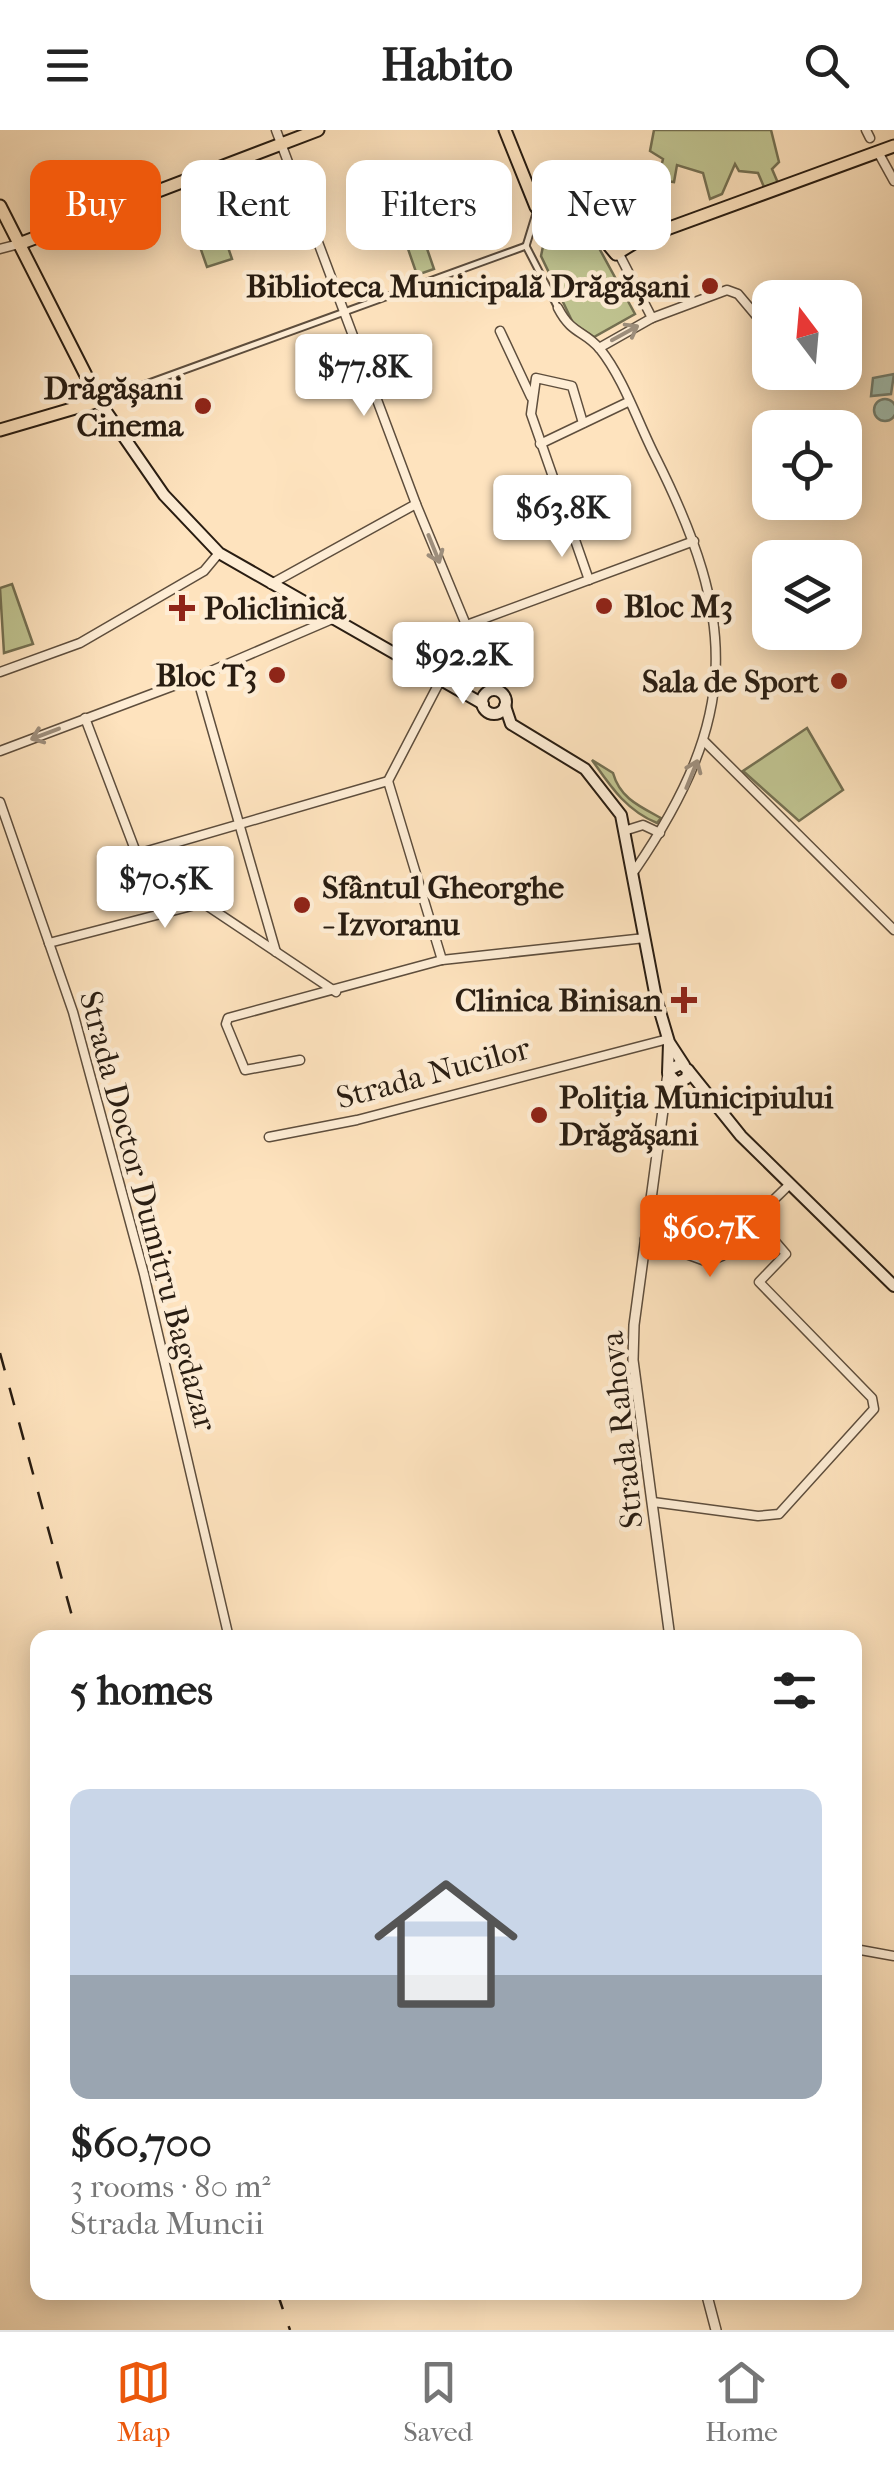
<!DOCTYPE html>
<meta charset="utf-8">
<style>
body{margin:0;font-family:"IM FELL French Canon",serif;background:#f2f2f2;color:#222;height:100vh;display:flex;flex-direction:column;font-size:38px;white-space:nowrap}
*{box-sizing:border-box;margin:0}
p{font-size:32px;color:#767676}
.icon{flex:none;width:55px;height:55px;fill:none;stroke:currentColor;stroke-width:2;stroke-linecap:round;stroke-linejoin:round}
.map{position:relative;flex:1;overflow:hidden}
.sheet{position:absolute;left:30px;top:1500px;width:832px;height:670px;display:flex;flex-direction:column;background:#fff;border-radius:20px;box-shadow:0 5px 25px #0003}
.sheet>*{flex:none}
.hud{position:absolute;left:30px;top:30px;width:835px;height:90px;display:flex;gap:20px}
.needle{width:65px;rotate:344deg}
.fabs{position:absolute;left:752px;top:150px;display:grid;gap:20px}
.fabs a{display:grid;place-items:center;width:110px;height:110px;border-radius:20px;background:#fff;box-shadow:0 5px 25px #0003;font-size:50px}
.price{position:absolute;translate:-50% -85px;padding:0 22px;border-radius:10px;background:#fff;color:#222;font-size:32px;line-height:65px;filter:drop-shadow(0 2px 5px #0008)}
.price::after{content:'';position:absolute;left:50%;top:60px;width:30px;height:22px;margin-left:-15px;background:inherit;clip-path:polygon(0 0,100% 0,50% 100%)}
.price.on{background:#ea580c;color:#fff}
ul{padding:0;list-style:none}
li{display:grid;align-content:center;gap:20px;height:530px;padding:0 40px}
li+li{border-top:2px solid #e0e0e0}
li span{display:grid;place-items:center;height:310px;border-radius:20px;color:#555}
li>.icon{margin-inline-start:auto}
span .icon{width:180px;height:180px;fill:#fffc;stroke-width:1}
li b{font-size:42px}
h2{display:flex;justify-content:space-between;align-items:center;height:120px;padding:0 40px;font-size:42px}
.chip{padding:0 35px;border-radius:20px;background:#fff;box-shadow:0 5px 25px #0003;font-size:35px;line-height:90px}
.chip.on{background:#ea580c;color:#fff}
header{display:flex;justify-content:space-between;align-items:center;height:130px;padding:0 40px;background:#fff;font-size:45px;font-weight:700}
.menu{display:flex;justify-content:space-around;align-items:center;height:140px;border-top:2px solid #e0e0e0;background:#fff;font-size:28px;color:#767676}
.menu a{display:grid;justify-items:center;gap:5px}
.menu .on{color:#ea580c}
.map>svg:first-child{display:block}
</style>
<header><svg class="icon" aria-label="menu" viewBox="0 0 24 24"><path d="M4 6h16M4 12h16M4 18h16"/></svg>Habito<svg class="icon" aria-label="search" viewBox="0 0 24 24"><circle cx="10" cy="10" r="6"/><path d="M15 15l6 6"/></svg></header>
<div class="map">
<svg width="894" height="2200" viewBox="0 0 894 2200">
<rect width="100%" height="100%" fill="#fee3be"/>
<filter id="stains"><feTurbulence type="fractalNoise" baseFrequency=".002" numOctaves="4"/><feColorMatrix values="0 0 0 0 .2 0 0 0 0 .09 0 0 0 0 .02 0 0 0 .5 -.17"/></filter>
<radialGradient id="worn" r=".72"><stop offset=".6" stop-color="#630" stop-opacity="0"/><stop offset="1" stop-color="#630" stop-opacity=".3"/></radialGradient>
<!-- green -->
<g fill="#c0c491" stroke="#747052" stroke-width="2.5">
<path d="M654 0H771L779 32 772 39 778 53 764 57 758 43 739 41 735 34 722 64 710 69 703 43 677 35 674 52 658 50 663 29 650 21Z"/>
<path d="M217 85 232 129 207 137 192 94Z"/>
<path d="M567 92 587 96 635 184 594 207 573 193 541 126 547 97Z"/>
<path d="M423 107 434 139 417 145 406 113Z"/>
<path d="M12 454 33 514 4 523 0 458Z"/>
<path d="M807 598 843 660 799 691 743 641Z"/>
<path d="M592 630 613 643C620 668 639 676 661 688L657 693C625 680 609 654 592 630Z"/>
</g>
<!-- water -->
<g fill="#a0beb0" stroke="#707e71" stroke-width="2.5">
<path d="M894 244 891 264 871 266 873 248Z"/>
<circle cx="885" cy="280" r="11"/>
</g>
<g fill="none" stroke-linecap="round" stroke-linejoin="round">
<defs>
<g id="pedestrian">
<path d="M526 116 558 178"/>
<path d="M526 116 537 80"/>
<path d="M102 270 526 116"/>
</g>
<g id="minor">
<path d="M276 0 416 374 493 560"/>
<path d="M866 0 870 8"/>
<path d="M878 22 894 51"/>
<path d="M0 119 19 114"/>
<path d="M619 124 652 188"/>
<path d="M558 178C572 205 584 200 600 219 624 249 638 293 656 328 738 492 740 586 635 740"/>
<path d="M500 201 531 267"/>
<path d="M599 218 652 188 727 160 738 164 770 202"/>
<path d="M805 242 808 246"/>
<path d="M583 293 572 256 536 248 531 284 589 450"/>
<path d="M540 314 628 272"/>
<path d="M271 454 416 374"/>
<path d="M464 496 694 411"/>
<path d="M0 542 80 513 204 441 219 423"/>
<path d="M197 547 276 822"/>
<path d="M85 588 159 783"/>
<path d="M705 612 894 800"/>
<path d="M0 621 197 547 330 490"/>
<path d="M388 651 442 830"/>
<path d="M0 672 73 882 144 1144 229 1508"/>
<path d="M627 700 643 695 660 703"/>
<path d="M137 724 388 651 439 553"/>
<path d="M49 813 203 773 336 862"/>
<path d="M300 930 245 940 226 894 228 888 442 830 645 808"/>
<path d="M269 1007 357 990 668 909"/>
<path d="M645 1109 708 1132 722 1126 760 1094"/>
<path d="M653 1372 758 1386 779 1384 874 1279 872 1268 759 1152 786 1124 755 1088 790 1054"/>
<path d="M855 1819 894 1826"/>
</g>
<g id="tertiary">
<path d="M668 943 634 1195 633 1230 670 1508"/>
<path d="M706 2162 716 2200"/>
</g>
<g id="secondary">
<path d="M99 271 164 365 219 423 483 574"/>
<circle cx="494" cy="572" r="12"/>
<path d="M505 576 511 594 585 639 621 685 656 868 669 912 684 935"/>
<path d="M669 940 681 934 688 940 687 948 677 953 668 943 669 913"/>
<path d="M688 940 741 1006 894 1156"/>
</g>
<g id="primary">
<path d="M505 0 536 77 582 83 616 124 642 108 894 16"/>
<path d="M0 76 99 271 0 300"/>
<path d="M595 94 617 107 638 108"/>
<path d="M19 114 318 0"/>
</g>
</defs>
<!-- pedestrian casing -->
<use href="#pedestrian" stroke="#5e4e3d" stroke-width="9"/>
<!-- minor casing -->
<use href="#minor" stroke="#5e4e3d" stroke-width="11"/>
<!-- tertiary casing -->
<use href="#tertiary" stroke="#5e4e3d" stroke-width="12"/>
<!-- secondary casing -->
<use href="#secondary" stroke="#291d12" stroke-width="14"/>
<!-- primary casing -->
<use href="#primary" stroke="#291d12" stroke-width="15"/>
<!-- pedestrian -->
<use href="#pedestrian" stroke="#feedd5" stroke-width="5"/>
<!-- minor -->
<use href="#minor" stroke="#feedd5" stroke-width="8"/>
<!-- tertiary -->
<use href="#tertiary" stroke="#feedd5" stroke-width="9"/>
<!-- secondary -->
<use href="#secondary" stroke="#feedd5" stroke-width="10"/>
<!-- primary -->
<use href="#primary" stroke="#fee3be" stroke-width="11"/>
<!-- rail -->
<g stroke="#291d12" stroke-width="2.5" stroke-dasharray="18 18" stroke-linecap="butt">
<path d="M0 1223 78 1508"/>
<path d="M277 2162 290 2200"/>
</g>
</g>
<!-- one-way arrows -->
<defs><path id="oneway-shaft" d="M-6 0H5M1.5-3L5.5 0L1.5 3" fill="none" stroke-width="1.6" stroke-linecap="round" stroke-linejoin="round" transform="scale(2.5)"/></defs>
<g stroke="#9e8f7d">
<use href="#oneway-shaft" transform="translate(625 203) rotate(-29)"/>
<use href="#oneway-shaft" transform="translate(434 419) rotate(68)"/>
<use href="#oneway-shaft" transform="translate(45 604) rotate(159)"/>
<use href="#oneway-shaft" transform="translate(692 644) rotate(-68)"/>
</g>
<!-- markers -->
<g fill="#8f2418" stroke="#feedd5" stroke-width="4">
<circle cx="710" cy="156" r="10"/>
<circle cx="203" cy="276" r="10"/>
<circle cx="604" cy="476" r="10"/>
<path d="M177 463h10v10h10v10h-10v10h-10v-10h-10v-10h10z"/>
<circle cx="277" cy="545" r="10"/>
<circle cx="839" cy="551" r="10"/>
<circle cx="302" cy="775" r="10"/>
<path d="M679 855h10v10h10v10h-10v10h-10v-10h-10v-10h10z"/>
<circle cx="539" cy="985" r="10"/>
</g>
<g text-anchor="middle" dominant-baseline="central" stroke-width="9" stroke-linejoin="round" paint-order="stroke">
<!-- poi labels -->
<g font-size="32" font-weight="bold" fill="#291d12" stroke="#feedd5" text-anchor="end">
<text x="690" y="156">Biblioteca Municipală Drăgășani</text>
<text x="183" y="258">Drăgășani<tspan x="183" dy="37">Cinema</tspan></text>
<text x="624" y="476" text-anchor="start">Bloc M3</text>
<text x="204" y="478" text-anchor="start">Policlinică</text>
<text x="257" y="545">Bloc T3</text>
<text x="819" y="551">Sala de Sport</text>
<text x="322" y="757" text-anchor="start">Sfântul Gheorghe<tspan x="322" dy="37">- Izvoranu</tspan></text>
<text x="662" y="870">Clinica Binisan</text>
<text x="559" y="967" text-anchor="start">Poliția Municipiului<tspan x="559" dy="37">Drăgășani</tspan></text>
</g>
<!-- street labels -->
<g font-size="32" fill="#291d12" stroke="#feedd5">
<text transform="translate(433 943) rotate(-15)">Strada Nucilor</text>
<text transform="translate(148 1081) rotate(75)">Strada Doctor Dumitru Bagdazar</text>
<text transform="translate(622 1300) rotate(-96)">Strada Rahova</text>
</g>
</g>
<rect width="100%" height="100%" filter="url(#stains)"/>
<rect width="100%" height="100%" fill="url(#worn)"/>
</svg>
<div class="fabs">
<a><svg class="needle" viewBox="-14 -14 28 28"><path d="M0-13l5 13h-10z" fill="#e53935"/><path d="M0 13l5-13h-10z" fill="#767676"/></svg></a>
<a><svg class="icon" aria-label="locate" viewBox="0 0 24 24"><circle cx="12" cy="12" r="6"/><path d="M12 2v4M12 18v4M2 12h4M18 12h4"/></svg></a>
<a><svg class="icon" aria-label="layers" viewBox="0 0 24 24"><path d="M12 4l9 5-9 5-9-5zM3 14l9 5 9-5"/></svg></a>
</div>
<b class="price" style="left:364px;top:289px">$77.8K</b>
<b class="price" style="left:562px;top:430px">$63.8K</b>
<b class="price" style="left:463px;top:577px">$92.2K</b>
<b class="price" style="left:165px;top:801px">$70.5K</b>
<b class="price on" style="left:710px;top:1150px">$60.7K</b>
<div class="hud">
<a class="chip on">Buy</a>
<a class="chip">Rent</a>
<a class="chip">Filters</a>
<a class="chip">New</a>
</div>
<section class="sheet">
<h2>5 homes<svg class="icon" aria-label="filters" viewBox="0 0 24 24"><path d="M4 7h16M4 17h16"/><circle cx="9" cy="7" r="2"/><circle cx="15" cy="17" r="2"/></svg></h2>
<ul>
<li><span style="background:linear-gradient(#c9d6e8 60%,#9aa5b1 0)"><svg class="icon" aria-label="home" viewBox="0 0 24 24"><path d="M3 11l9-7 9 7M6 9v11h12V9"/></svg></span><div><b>$60,700</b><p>3 rooms · 80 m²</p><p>Strada Muncii</p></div></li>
</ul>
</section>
</div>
<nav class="menu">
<a class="on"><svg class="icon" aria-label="map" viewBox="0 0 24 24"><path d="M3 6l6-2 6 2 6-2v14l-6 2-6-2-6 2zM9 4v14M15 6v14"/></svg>Map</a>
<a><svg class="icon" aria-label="saved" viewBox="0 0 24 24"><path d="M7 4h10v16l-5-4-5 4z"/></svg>Saved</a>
<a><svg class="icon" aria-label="home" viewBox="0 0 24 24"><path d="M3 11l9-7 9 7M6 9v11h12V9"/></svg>Home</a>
</nav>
